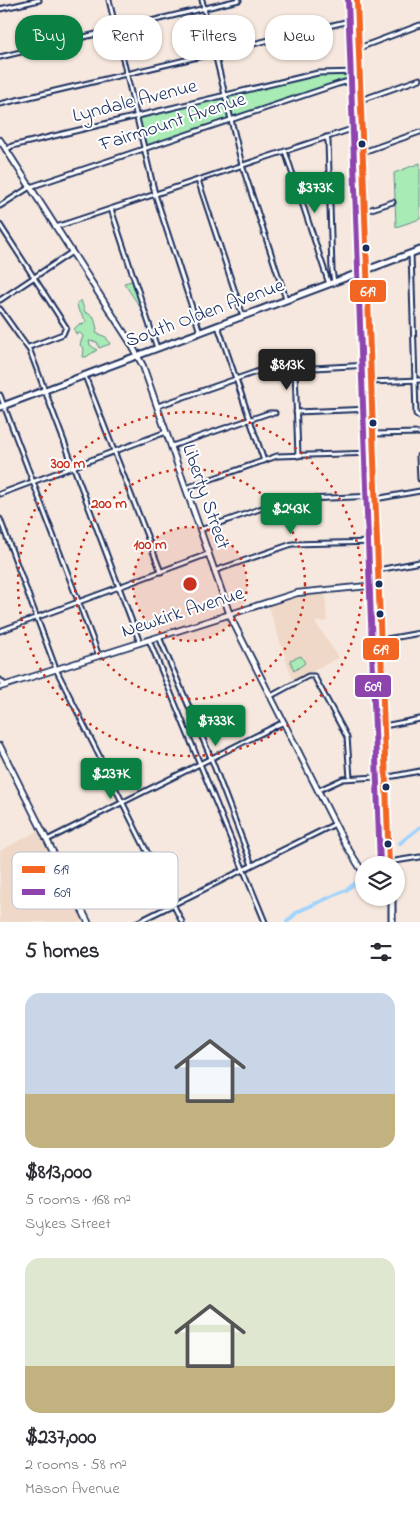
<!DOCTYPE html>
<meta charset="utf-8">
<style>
body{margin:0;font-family:"Indie Flower",sans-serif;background:#f7f7f7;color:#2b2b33;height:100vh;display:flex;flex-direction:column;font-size:19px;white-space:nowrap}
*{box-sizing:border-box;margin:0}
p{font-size:16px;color:#7c7c81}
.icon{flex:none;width:28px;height:28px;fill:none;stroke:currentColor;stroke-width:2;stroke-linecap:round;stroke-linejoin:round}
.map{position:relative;height:922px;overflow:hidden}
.panel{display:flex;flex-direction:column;background:#fff;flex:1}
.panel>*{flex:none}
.guide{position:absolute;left:15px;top:15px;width:390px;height:45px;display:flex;gap:10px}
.tools{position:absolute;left:355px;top:856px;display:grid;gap:10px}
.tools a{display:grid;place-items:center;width:50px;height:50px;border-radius:50%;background:#fff;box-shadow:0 1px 4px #0004;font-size:25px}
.price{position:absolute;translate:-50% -42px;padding:0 11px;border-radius:5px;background:#0b8043;color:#fff;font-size:16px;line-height:32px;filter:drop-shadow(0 1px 2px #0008)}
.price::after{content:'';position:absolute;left:50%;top:30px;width:15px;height:11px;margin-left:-8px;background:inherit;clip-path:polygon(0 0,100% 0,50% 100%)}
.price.selected{background:#222;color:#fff}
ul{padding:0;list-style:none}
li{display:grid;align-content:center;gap:10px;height:265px;padding:0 25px}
li span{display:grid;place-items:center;height:155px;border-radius:15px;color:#555}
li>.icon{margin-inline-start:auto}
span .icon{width:90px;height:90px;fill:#fffc;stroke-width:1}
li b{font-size:21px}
h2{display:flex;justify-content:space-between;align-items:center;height:60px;padding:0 25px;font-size:21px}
.chip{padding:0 18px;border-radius:20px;background:#fff;box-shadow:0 1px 4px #0004;font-size:18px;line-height:45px}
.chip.selected{background:#0b8043;color:#fff}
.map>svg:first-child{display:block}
</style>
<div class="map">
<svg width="420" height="922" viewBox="0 0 420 922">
<rect width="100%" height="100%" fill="#f6e8de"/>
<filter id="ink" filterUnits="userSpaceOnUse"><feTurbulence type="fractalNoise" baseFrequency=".02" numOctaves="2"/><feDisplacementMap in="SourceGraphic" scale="10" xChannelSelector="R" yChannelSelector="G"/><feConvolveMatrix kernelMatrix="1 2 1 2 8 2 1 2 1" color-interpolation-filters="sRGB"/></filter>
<g filter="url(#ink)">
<!-- built -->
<g fill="#efd8c7">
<path d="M325 592 327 621 315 622 339 658 293 681 268 605 292 597Z"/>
<path d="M38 831 84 922H0V851Z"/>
</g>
<!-- green -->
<g fill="#a8ebb5" stroke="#628d8a">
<path d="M321 74H347L348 79 146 146 138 119Z"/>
<path d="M420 163V219L396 227 394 173Z"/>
<path d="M132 281 142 310 124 283Z"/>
<path d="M81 300 85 312 94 317 97 329 96 333 106 337 110 344 99 348 97 342 89 341 90 345 97 350 86 357H83L84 349 80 345 83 336 80 333 76 334 74 329 78 325 84 324 86 321 78 309 77 303Z"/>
<path d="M301 656 305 663 294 671 290 660Z"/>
</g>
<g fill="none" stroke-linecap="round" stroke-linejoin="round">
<!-- canal -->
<g stroke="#a1d3fe" stroke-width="4">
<path d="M400 843 420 827"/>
<path d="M287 922 297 912 346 890 361 879"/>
</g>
<defs>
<g id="minor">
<path d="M109 0 155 194 200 332"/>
<path d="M202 0 242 165 286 299"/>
<path d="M0 9 39 0"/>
<path d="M359 48 420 25"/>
<path d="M0 57 239 0"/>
<path d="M361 100 420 79"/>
<path d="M0 104 358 19"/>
<path d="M326 137 328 141 332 270 334 282"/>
<path d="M6 150 12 146 318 73 359 72"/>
<path d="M285 151 329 284"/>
<path d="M363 152 420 132"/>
<path d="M198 180 243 316"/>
<path d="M0 206 30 187 338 84 360 78"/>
<path d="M111 209 157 348"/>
<path d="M365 211 393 202"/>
<path d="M0 225 66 327 63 334 29 347"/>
<path d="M56 227 361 126"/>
<path d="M411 253 416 414 420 417"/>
<path d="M0 300 72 252"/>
<path d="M0 309 30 351 140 643"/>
<path d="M218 326 264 461"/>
<path d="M85 376 161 572"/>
<path d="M371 382 420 380"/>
<path d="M0 395 99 656"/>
<path d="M158 406 259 371 270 370"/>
<path d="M296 412 372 409"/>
<path d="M373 434 420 433"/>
<path d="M172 446 269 413H275"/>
<path d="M298 456 295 369 370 365"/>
<path d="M419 456 420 479"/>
<path d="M186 488 277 456 374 453"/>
<path d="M0 494 166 432"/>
<path d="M375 499 420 491"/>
<path d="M0 519 56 669 182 922"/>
<path d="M200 530 285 500 375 496"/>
<path d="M378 570 420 562"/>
<path d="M214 571 292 544 377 542"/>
<path d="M0 631 208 554"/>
<path d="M159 637 211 758 252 865"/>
<path d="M149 640 265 922"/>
<path d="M381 640 420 633"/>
<path d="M0 680 5 685"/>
<path d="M271 696 308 676H314L347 737 350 778"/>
<path d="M384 726 420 719"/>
<path d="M319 790 343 779 394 776 420 771"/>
<path d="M47 840 284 722"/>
<path d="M389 862 420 857"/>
<path d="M138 922 335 824"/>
</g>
<g id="tertiary">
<path d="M0 140 130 342 143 366 231 618 344 842 364 874"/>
<path d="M0 687 297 593 378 585"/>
<path d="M0 746 88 922"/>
</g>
<g id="secondary">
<path d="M357 0 389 865"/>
<path d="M0 407 420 250"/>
<path d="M392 898V922"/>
</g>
</defs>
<!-- minor casing -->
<use href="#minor" stroke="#1b2f5e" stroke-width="7"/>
<!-- tertiary casing -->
<use href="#tertiary" stroke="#1b2f5e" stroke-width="8"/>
<!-- secondary casing -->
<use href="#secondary" stroke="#1b2f5e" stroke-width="9"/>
<!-- minor -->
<use href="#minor" stroke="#fff" stroke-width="3"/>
<!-- tertiary -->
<use href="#tertiary" stroke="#fff" stroke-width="4.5"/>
<!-- secondary -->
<use href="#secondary" stroke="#fff" stroke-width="5"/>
<defs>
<path id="bus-1" d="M357 0 389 865"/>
<path id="bus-2" d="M348 0 380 865"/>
</defs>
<!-- bus-1 casing -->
<use href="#bus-1" stroke="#fff" stroke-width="10"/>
<!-- bus-2 casing -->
<use href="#bus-2" stroke="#fff" stroke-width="10"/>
<!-- bus-1 -->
<use href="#bus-1" stroke="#f26522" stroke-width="6"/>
<!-- bus-2 -->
<use href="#bus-2" stroke="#8e44ad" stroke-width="6"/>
</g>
</g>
<!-- distance rings -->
<circle cx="190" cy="584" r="57" fill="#c8321e" fill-opacity=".12"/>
<g fill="none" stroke="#c8321e" stroke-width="2.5" stroke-dasharray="2.5 5">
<circle cx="190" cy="584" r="57"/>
<circle cx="190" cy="584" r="115"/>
<circle cx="190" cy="584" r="172"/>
</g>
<!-- markers -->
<g fill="#1b2f5e" stroke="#fff" stroke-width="2">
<circle cx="362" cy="144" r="4.5"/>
<circle cx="366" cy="248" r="4.5"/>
<circle cx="373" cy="423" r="4.5"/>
<circle cx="379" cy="584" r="4.5"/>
<circle cx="380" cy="614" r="4.5"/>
<circle cx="386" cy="787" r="4.5"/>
<circle cx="388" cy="844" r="4.5"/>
</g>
<g text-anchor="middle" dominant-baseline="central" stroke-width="4" stroke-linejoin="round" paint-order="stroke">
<!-- street labels -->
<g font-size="20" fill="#1b2f5e" stroke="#fff">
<text transform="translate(135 102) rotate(-14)">Lyndale Avenue</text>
<text transform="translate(173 123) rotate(-18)">Fairmount Avenue</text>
<text transform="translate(205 314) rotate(-20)">South Olden Avenue</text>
<text transform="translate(205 497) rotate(71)">Liberty Street</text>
<text transform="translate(183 613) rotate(-18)">Newkirk Avenue</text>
</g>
</g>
<!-- legend -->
<rect x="12" y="852" width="166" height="57" rx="8" fill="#fff" stroke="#bbc1cf" stroke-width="1"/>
<rect x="22" y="866" width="23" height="7" fill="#f26522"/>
<rect x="22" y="889" width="23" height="6" fill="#8e44ad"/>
<g font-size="14" fill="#1b2f5e">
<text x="54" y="874">619</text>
<text x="54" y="897">609</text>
</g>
<circle cx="190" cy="584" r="8" fill="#c8321e" stroke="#fff" stroke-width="2.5"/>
<g font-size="15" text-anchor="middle" font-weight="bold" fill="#c8321e" stroke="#fff" stroke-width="4" stroke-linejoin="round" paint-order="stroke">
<text x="68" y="468">300 m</text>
<text x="109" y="508">200 m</text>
<text x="150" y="549">100 m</text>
</g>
<g stroke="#fff" stroke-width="2">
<rect x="349" y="279" width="38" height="24" rx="5" fill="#f26522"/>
<rect x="362" y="637" width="38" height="24" rx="5" fill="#f26522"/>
<rect x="354" y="674" width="38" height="24" rx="5" fill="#8e44ad"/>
</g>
<g font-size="14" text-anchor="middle" font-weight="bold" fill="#fff">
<text x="368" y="296">619</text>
<text x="381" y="654">619</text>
<text x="373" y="691">609</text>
</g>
</svg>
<div class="tools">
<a><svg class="icon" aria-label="layers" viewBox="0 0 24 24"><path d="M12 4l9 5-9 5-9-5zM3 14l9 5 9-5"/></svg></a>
</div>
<b class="price" style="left:315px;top:214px">$373K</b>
<b class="price selected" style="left:287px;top:391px">$813K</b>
<b class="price" style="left:291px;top:535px">$243K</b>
<b class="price" style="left:216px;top:747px">$733K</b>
<b class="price" style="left:111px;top:800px">$237K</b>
<div class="guide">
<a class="chip selected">Buy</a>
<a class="chip">Rent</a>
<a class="chip">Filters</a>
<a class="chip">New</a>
</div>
</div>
<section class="panel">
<h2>5 homes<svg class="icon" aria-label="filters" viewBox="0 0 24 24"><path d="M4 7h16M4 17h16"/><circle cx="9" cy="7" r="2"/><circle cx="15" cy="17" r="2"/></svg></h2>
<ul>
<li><span style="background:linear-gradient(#c9d6e8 65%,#c2b280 0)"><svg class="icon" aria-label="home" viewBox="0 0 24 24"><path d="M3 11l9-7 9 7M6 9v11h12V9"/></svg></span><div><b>$813,000</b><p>5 rooms · 168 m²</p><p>Sykes Street</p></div></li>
<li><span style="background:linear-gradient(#dfe7d0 70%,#c2b280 0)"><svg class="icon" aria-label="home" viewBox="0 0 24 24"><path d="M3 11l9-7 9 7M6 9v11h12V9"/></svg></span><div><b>$237,000</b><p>2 rooms · 58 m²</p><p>Mason Avenue</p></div></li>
</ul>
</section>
